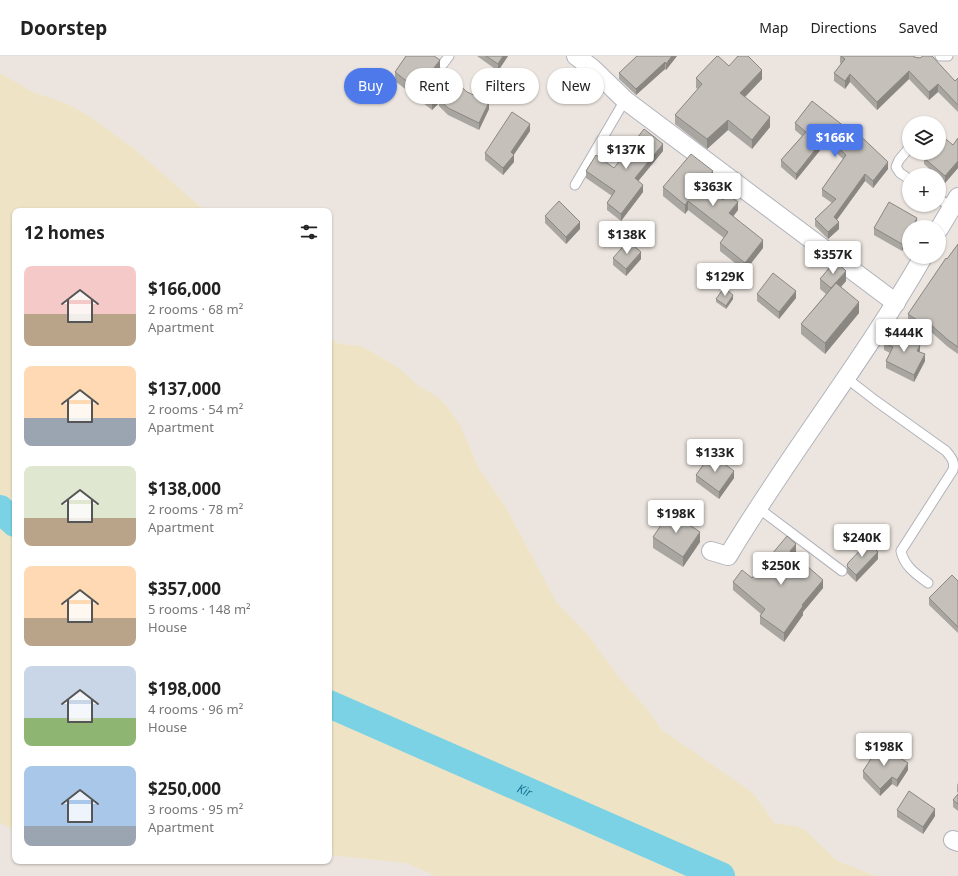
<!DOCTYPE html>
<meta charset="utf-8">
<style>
body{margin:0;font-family:"Noto Sans",sans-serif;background:#f6f6f6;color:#222;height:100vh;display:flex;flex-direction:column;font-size:15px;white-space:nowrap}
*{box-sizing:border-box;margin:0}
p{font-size:13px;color:#767676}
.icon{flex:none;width:22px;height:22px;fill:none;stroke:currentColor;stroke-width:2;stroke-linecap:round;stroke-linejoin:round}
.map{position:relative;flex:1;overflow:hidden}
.side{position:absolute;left:12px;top:152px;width:320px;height:656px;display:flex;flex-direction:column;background:#fff;border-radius:8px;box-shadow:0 1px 3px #0004}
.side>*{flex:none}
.banner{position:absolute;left:344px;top:12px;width:380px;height:36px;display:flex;gap:8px}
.tools{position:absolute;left:902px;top:60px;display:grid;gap:8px}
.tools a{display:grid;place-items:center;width:44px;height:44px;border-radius:50%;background:#fff;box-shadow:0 1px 3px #0004;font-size:20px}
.price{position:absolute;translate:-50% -34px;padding:0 9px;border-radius:4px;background:#fff;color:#222;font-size:13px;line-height:26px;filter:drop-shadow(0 1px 2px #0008)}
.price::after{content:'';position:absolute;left:50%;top:24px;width:12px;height:9px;margin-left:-6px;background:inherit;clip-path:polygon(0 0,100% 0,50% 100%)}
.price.current{background:#4d79eb;color:#fff}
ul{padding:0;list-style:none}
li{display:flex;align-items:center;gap:12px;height:100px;padding:0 12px}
li span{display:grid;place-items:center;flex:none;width:112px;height:80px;border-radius:8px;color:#555}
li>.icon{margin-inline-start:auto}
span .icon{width:48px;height:48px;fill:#fffc;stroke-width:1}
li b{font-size:17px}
h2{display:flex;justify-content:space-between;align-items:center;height:48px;padding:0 12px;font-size:17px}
.tag{padding:0 14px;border-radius:18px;background:#fff;box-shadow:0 1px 3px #0004;font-size:14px;line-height:36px}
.tag.current{background:#4d79eb;color:#fff}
header{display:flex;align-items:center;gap:24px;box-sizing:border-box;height:56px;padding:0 20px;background:#fff;border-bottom:1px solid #e0e0e0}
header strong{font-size:19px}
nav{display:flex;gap:22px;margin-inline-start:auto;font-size:14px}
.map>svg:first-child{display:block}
</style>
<header>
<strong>Doorstep</strong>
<nav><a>Map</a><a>Directions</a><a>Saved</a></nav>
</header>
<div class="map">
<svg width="958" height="820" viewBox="0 0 958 820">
<rect width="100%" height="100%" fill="#ece5df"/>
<!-- sand -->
<g fill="#eee4c5">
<path d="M0 17 33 36 65 47 86 58 132 91 205 155H15V774L0 767Z"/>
<path d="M329 281 339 288 361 290 370 295 400 313 417 329 436 340 446 349 460 369 479 413 505 450 557 547 588 579 617 619 647 653 662 674 753 737 774 767 795 770 805 774 837 805 876 820H436L406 807 329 799Z"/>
</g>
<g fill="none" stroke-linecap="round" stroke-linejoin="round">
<!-- river -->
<g stroke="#7bd2e5" stroke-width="28">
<path d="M0 453 15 467"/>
<path id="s1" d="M329 648 721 820"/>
</g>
<defs>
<g id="lane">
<path d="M940 0H948"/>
<path d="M443 8 449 0"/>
<path d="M909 92 899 104 896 111 900 117 909 123"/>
<path d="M575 129 625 44"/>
<path d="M939 143 952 151"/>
<path d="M845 321 876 345 946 395C951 401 955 405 953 414L901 495C904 510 916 518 928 527"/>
<path d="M757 451 842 515"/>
</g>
<g id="street">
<path d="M576 0 592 12 625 44 896 247"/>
<path d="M939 173 958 141"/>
<path d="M711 495 728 500C789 398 864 304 923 201"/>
<path d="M953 784 958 786"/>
</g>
</defs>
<!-- lane casing -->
<use href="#lane" stroke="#b0b3bb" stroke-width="11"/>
<!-- street casing -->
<use href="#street" stroke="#b0b3bb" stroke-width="20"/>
<!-- lane -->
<use href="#lane" stroke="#fff" stroke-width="9"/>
<!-- street -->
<use href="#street" stroke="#fff" stroke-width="18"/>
</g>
<!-- wall -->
<g fill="#a9a5a0">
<path d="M477 0H508L498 15Z"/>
<path d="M637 0H677L666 14 665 13 636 39 619 23V17Z"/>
<path d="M840 0H914V1L955 25 958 22V56L938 36 929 44 909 23 877 54 850 26 845 33 834 25V17L841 8 840 7Z"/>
<path d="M729 10 762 23 745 41 770 71 752 93 728 74 707 93 675 68V59L698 33 696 32V22Z"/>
<path d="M440 13 434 21 445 37 467 36 489 53 479 74 448 59 439 50V47L432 54 395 25V16Z"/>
<path d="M812 45 888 113 873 132 865 125 836 164 839 173 828 183 815 170V163L832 147 822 140V133L843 103 826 87 796 124 781 111V104L802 80 795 74V67Z"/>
<path d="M530 75 514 98V106L503 119 485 104V97Z"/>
<path d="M958 82V112L945 127 939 121V119H936L924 108V102L953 89Z"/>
<path d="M663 95 638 125 643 136 621 165 607 154V147L612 140 586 122V115L614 112Z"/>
<path d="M713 123 707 131 723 144 738 154 733 160 763 192 745 215 720 195V187L724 182 688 154 685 158 663 140V131Z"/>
<path d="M545 160 580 173 566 188 545 167Z"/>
<path d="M917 169 916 171H909V183L902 195 874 179V172Z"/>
<path d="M958 188V298L948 291 930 275 929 278 908 264V258Z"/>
<path d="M613 202 641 203 626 220 613 209Z"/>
<path d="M820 223 846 225 841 231 859 257 825 298 801 278V268L826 238 820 233Z"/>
<path d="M757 238 796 242 779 263 757 245Z"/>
<path d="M716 243H733L726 253 716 246Z"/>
<path d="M884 287 920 296 925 305 914 326 886 312V305L890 297 884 294Z"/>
<path d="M696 419 734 422 719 443 696 426Z"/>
<path d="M653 481 700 486 683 511 653 492Z"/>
<path d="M796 496 794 499 823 532 803 556V559L784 586 760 568V560L761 558 733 534V526L752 522Z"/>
<path d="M878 503 856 526 847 517V510Z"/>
<path d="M958 525V577L929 549V542Z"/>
<path d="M908 714 897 731 892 728 880 740 863 722V715Z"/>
<path d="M958 727V737L957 736V729Z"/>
<path d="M958 738V755L953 751V744Z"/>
<path d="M897 754 935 760 923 778 897 761Z"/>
</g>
<!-- shaded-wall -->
<g fill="#8a8682">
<path d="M503 0H508L498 15V8Z"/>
<path d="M672 0H677L666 14V8Z"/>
<path d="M440 4V13L430 26V17Z"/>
<path d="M665 6V13L636 39V33Z"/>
<path d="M762 14V23L740 46V37Z"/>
<path d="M909 15V23L877 54V46Z"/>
<path d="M850 18V26L845 33V25Z"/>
<path d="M938 28V36L929 44V36Z"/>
<path d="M445 32V41L439 43V47L432 54V45Z"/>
<path d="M489 46V53L479 74V67Z"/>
<path d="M770 61V71L752 93V84Z"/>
<path d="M728 64V74L707 93V83Z"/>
<path d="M530 68V75L511 103V96Z"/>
<path d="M826 80V87L796 124V118Z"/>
<path d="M663 88V95L635 129V122Z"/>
<path d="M514 99V106L503 119V112Z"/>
<path d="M958 105V112L945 127V120Z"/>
<path d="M888 106V113L873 132V125Z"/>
<path d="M713 115V123L702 136V128Z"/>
<path d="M865 118V125L834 168V161Z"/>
<path d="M643 129V136L621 165V158Z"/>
<path d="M688 145V154L685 158V149Z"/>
<path d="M738 146V154L729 166V157Z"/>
<path d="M917 162V169L916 171H912Z"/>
<path d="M580 166V173L566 188V181Z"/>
<path d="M839 166V173L828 183V176Z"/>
<path d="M909 176V183L902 195V188Z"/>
<path d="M763 184V192L745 215V207Z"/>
<path d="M641 196V203L626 220V213Z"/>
<path d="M846 215V225L831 242V232Z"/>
<path d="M796 235V242L779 263V256Z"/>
<path d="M733 239V243L726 253V250Z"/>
<path d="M859 246V257L825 298V287Z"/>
<path d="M930 268V275L929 278V272Z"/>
<path d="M920 289V296L917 295Z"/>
<path d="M925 298V305L914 326V319Z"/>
<path d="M734 415V422L719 443V436Z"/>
<path d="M700 476V486L683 511V501Z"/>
<path d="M796 488V496L790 504V495Z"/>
<path d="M878 496V503L856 526V519Z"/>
<path d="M823 524V532L803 556V559L784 586V577L802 549Z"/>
<path d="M908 707V714L897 731V724Z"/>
<path d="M892 721V728L880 740V733Z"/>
<path d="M935 753V760L923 778V771Z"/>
</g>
<!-- building -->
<g fill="#c5c0ba" stroke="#8a8682">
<path d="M406 0H434L440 4 430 17 445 32 432 45 395 16Z"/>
<path d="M486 0H503L498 8Z"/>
<path d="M637 0H672L666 8 665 6 636 33 619 17Z"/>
<path d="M717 0H718L729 10 738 0H748L762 14 740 37 770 61 752 84 728 64 707 83 675 59 702 28 696 22Z"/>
<path d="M841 0H914V1L920 2 923 0H932L955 25 958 22V49L938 28 929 36 909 15 877 46 850 18 845 25 834 17 845 3Z"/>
<path d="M456 26 467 36 489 46 479 67 448 52 439 43Z"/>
<path d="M812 45 850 75 852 72 888 106 873 125 865 118 834 161 839 166 828 176 815 163 836 143 822 133 846 99 826 80 796 118 781 104 806 76 795 67Z"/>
<path d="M512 56 530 68 511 96 514 99 503 112 485 97Z"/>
<path d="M644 73 663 88 635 122 643 129 621 158 607 147 615 135 586 115 596 99 614 112Z"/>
<path d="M942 80 953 89 958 82V105L945 120 924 102 928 97H939V84Z"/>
<path d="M691 98 713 115 702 128 723 144 727 138 738 146 729 157 763 184 745 207 720 187 728 176 688 145 685 149 663 131Z"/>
<path d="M559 145 580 166 566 181 545 160Z"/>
<path d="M889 146 917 162 912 171H909V176L902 188 874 172Z"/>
<path d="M628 185 641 196 626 213 613 202Z"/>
<path d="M958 188V291L948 284 930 268 929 272 908 258 946 202 947 203Z"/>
<path d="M835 205 846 215 831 232 820 223Z"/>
<path d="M773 217 796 235 779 256 757 238Z"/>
<path d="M836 227 859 246 825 287 801 268Z"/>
<path d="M724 232 733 239 726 250 716 243Z"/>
<path d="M891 274 920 289 917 295 925 298 914 319 886 305 893 291 884 287Z"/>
<path d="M711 398 734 415 719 436 696 419Z"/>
<path d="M670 456 700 476 683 501 653 481Z"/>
<path d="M787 480 796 488 790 495 823 524 802 549 803 550 784 577 760 560 765 553 733 526 742 514 752 522Z"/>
<path d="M868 486 878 496 856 519 847 510 848 507Z"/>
<path d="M952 519 958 525V571L929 542Z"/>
<path d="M880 689 908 707 897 724 892 721 880 733 863 715Z"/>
<path d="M909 735 935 753 923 771 897 754Z"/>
<path d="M958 738V748L953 744Z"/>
</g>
<g text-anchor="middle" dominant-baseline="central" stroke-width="4" stroke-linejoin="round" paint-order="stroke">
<!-- water labels -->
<g font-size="12" font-style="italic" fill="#197492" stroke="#fff">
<text stroke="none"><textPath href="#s1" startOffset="214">Kir</textPath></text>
</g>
</g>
</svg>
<div class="tools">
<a><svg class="icon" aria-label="layers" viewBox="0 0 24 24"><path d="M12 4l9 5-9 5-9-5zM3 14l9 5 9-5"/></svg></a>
<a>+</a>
<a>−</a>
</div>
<b class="price current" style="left:835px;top:102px">$166K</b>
<b class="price" style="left:626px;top:114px">$137K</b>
<b class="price" style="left:713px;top:151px">$363K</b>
<b class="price" style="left:627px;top:199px">$138K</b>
<b class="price" style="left:833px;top:219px">$357K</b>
<b class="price" style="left:725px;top:241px">$129K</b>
<b class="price" style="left:904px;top:297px">$444K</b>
<b class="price" style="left:715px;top:417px">$133K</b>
<b class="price" style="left:676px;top:478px">$198K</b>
<b class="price" style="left:862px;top:502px">$240K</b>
<b class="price" style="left:781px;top:530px">$250K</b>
<b class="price" style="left:884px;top:711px">$198K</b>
<div class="banner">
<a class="tag current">Buy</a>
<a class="tag">Rent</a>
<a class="tag">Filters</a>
<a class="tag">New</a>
</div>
<section class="side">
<h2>12 homes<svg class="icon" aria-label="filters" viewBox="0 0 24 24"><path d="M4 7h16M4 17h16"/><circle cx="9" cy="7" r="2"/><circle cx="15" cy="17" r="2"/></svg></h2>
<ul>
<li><span style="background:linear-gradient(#f6c9c9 60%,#b9a48a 0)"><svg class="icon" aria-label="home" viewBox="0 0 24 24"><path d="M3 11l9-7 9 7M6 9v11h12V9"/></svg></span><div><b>$166,000</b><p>2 rooms · 68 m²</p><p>Apartment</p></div></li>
<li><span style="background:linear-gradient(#ffd9b3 65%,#9aa5b1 0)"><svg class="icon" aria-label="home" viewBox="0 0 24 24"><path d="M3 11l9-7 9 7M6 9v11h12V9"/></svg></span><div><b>$137,000</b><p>2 rooms · 54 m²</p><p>Apartment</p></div></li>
<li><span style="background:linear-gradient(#dfe7d0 65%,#b9a48a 0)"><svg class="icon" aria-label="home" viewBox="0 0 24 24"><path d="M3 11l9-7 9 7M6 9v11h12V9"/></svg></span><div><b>$138,000</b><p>2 rooms · 78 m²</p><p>Apartment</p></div></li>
<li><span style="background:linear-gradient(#ffd9b3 65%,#b9a48a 0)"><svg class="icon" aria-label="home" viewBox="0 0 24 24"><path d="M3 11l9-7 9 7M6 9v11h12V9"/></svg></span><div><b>$357,000</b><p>5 rooms · 148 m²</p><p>House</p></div></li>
<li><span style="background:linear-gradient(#c9d6e8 65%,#8fb573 0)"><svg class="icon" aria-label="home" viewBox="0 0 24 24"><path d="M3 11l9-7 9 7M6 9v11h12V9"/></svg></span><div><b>$198,000</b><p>4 rooms · 96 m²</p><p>House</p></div></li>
<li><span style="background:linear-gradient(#a9c7e8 75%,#9aa5b1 0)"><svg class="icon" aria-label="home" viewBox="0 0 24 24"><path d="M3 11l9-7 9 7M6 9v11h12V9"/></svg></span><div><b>$250,000</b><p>3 rooms · 95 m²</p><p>Apartment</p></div></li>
</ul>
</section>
</div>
